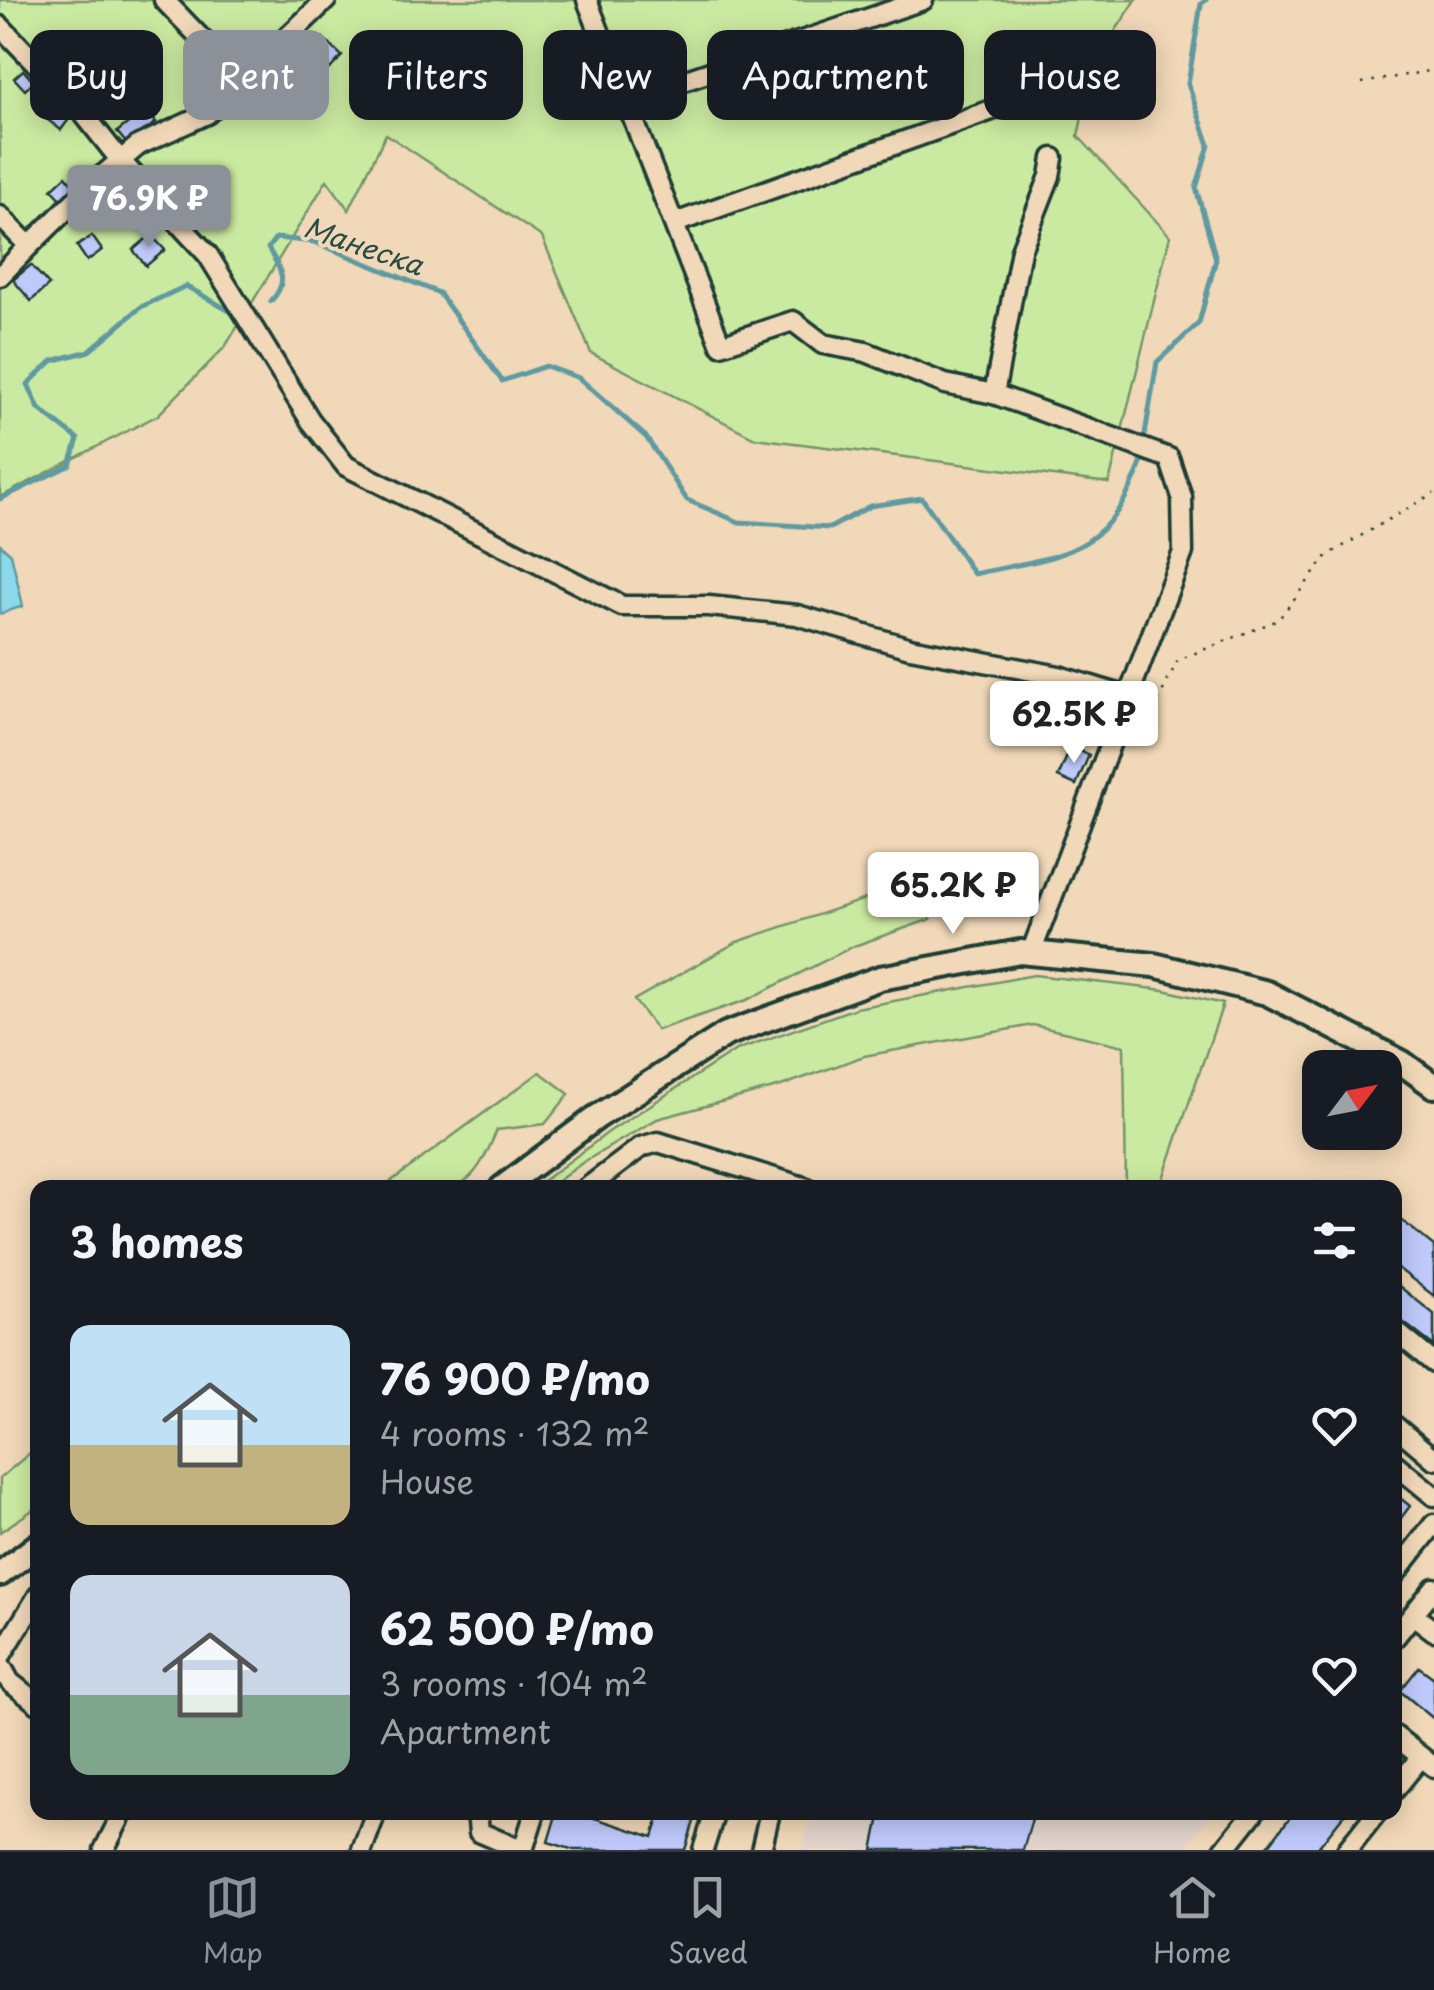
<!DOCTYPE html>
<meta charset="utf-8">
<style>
body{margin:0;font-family:"Playpen Sans",sans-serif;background:#242831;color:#f1f3f6;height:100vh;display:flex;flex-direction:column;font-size:38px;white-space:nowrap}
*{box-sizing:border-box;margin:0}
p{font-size:32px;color:#9ea1a6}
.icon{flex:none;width:55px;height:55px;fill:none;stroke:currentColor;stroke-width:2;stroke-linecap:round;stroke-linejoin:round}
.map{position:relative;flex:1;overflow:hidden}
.sheet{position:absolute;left:30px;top:1180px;width:1372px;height:640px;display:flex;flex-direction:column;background:#171b24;border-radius:20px;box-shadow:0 5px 25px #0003}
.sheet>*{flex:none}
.banner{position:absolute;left:30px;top:30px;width:1375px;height:90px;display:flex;gap:20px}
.needle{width:65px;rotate:58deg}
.fabs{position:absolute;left:1302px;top:1050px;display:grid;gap:20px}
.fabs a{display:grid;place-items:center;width:100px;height:100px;border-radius:20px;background:#171b24;box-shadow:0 5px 25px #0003;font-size:50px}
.price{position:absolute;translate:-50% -85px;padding:0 22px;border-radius:10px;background:#fff;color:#222;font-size:32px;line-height:65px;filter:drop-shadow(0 2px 5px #0008)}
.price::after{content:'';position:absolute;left:50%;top:60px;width:30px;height:22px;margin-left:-15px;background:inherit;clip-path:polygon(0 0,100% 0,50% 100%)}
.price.current{background:#8c9099;color:#fff}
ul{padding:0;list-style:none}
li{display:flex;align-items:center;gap:30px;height:250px;padding:0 40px}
li span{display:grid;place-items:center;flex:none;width:280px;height:200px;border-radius:20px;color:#555}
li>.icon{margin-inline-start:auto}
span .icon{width:120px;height:120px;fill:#fffc;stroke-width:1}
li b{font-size:42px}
h2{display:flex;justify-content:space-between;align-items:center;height:120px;padding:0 40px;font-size:42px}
.tag{padding:0 35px;border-radius:20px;background:#171b24;box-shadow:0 5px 25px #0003;font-size:35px;line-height:90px}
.tag.current{background:#8c9099;color:#fff}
.menu{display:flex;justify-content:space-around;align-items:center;height:140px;border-top:2px solid #363941;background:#171b24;font-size:28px;color:#9ea1a6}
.menu a{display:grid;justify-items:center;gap:5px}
.menu .current{color:#8c9099}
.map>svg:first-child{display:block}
</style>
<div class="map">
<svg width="1434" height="1850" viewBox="0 0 1434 1850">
<rect width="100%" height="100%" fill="#f1d8b8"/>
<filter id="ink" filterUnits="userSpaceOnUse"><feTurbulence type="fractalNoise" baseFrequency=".01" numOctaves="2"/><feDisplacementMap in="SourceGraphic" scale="20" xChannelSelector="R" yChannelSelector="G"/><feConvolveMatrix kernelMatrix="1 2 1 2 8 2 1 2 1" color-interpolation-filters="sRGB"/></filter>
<g filter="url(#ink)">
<!-- built -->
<path fill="#e2d4cc" d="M814 1813H1213L1183 1850H801Z"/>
<!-- green -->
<g fill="#cbeaa1" stroke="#75946a" stroke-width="2.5">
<path d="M0 0H1136L1094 63 1078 136 1170 236 1109 483 755 438 591 353 542 237 386 134 349 210 327 180 225 347 158 415 0 497Z"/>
<path d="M907 885 931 919 854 946 747 1000 657 1030 634 1000 737 942Z"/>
<path d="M1034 975 1164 990 1223 1004 1160 1187H1126L1124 1046 1033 1025 864 1056 781 1086 657 1119 582 1163 550 1187H535L610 1131 736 1050 856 1008Z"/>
<path d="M540 1072 569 1094 545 1124 497 1130C467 1202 454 1188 383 1187Z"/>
<path d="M37 1447V1507L0 1532V1478Z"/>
</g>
<!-- water -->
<path fill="#8ad8e9" stroke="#5f9aa1" stroke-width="2.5" d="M0 544 11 554 23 606 0 614Z"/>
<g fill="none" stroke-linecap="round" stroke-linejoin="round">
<!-- stream -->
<g stroke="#5f9aa1" stroke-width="5">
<path d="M271 301C290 281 280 269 268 248L276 238 314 242 439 293 502 381 546 366 579 378 646 437 687 500 739 522 830 528 870 506 922 498 974 574C1065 554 1106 558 1142 461"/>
<path d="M1144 440 1157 362 1199 323 1216 259 1196 188 1209 145 1188 84 1201 4 1206 0"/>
<path d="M0 499 70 465 78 439 39 409 28 384 52 361 89 351 141 307 186 286 240 317"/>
</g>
</g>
<!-- building -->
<g fill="#bfc9fb" stroke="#1f3d34" stroke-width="2.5">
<path d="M323 38 342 56 330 69 311 51Z"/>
<path d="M23 70 34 82 25 90 14 78Z"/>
<path d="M60 106 72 115 61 130 48 120Z"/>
<path d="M146 109 156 122 128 145 117 132Z"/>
<path d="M66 176 76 188 62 200 52 189Z"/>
<path d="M151 235 165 250 146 266 133 250Z"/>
<path d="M92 236 102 250 87 261 77 246Z"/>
<path d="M31 265 49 285 31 301 13 280Z"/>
<path d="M1071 747 1089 755 1076 785 1058 777Z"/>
<path d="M1395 1215 1434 1246V1296L1395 1266Z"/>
<path d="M1395 1283 1434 1314V1346L1395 1316Z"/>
<path d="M1395 1494 1410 1506 1395 1526Z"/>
<path d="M1419 1667 1434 1678V1719L1400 1691Z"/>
<path d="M557 1812H576L653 1837 661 1812H697L685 1850H574L548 1842Z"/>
<path d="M881 1812H1034L1023 1850H873Z"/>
<path d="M1294 1812H1346L1316 1850H1265Z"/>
</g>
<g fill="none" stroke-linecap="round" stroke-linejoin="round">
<defs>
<g id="minor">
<path d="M164 0 243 82"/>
<path d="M587 0 721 345 793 321 823 344 866 352 945 384 994 394"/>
<path d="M0 26 79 108 120 160 208 255 310 420 346 466 622 606H709L797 615 910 648 1059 676 1128 697"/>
<path d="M627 100 923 0"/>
<path d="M0 216 29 246 91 185 139 145 207 114 326 0"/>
<path d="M675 223 1056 87"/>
<path d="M0 276 29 246"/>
<path d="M1031 953 1183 552 1182 497 1169 458 994 394 1021 250 1050 176 1053 158"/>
<path d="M587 1188 641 1147 658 1142 807 1188"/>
<path d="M1395 1331 1434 1363"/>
<path d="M1395 1426 1434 1459"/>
<path d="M1395 1464 1434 1496"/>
<path d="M1395 1574 1434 1524"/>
<path d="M1413 1615 1434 1631"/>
<path d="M1395 1637 1434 1588"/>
<path d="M0 1657 38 1596"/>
<path d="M0 1664 10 1682 38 1704"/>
<path d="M1395 1736 1434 1767"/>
<path d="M1395 1789 1421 1757"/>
<path d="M477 1812 479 1832 521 1850"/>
<path d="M104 1850 123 1812"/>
<path d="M362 1850 376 1812"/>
<path d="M523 1850 535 1812"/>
<path d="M703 1850 715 1812"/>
<path d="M761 1850 770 1812"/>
<path d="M1224 1850 1254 1812"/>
<path d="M1347 1850 1377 1812"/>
</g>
<g id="major">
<path d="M502 1188 597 1117 726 1034 880 978 1020 952 1154 965 1267 993 1401 1062 1434 1086"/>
<path d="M0 1574 38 1545"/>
</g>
</defs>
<!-- minor casing -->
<use href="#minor" stroke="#1f3d34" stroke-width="25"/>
<!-- major casing -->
<use href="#major" stroke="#1f3d34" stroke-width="30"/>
<!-- path -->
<g stroke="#1f3d34" stroke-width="2.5" stroke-dasharray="2.5 8" stroke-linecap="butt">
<path d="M1362 83 1434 70"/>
<path d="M1136 719 1151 715 1178 660 1278 620 1328 555 1434 493"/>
</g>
<!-- minor -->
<use href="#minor" stroke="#f1d8b8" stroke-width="18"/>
<!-- major -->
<use href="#major" stroke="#f1d8b8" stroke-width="22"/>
</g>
</g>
<g text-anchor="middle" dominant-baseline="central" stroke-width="8" stroke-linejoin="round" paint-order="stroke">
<!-- water labels -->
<g font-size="28" font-style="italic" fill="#2a4c46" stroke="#f1d8b8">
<text transform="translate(364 245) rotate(19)">Манеска</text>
</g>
</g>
</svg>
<div class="fabs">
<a><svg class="needle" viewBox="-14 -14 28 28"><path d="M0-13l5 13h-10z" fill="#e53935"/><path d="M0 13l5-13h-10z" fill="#9ea1a6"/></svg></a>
</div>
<b class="price current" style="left:149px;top:250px">76.9K ₽</b>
<b class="price" style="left:1074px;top:766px">62.5K ₽</b>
<b class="price" style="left:953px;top:937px">65.2K ₽</b>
<div class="banner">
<a class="tag">Buy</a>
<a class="tag current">Rent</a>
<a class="tag">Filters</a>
<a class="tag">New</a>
<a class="tag">Apartment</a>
<a class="tag">House</a>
</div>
<section class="sheet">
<h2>3 homes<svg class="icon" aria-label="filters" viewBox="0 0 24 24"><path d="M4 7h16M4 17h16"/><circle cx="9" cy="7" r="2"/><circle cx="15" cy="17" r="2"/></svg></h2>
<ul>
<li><span style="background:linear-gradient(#bfe0f5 60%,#c2b280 0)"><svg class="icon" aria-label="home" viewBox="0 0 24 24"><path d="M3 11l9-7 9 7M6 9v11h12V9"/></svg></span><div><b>76 900 ₽/mo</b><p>4 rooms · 132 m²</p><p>House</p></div><svg class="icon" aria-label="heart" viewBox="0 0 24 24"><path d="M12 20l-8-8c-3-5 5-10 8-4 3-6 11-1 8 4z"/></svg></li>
<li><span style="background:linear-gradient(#c9d6e8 60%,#7fa58c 0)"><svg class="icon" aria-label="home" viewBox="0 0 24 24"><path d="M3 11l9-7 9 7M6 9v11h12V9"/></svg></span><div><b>62 500 ₽/mo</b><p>3 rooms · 104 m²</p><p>Apartment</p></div><svg class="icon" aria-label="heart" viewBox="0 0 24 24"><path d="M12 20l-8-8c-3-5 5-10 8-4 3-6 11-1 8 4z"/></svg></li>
</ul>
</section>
</div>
<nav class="menu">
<a class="current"><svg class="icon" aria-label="map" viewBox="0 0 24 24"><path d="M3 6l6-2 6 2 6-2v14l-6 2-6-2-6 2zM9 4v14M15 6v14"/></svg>Map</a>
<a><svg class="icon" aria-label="saved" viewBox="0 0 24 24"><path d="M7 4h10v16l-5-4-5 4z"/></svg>Saved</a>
<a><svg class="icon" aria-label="home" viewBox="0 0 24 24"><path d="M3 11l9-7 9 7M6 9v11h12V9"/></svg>Home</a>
</nav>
